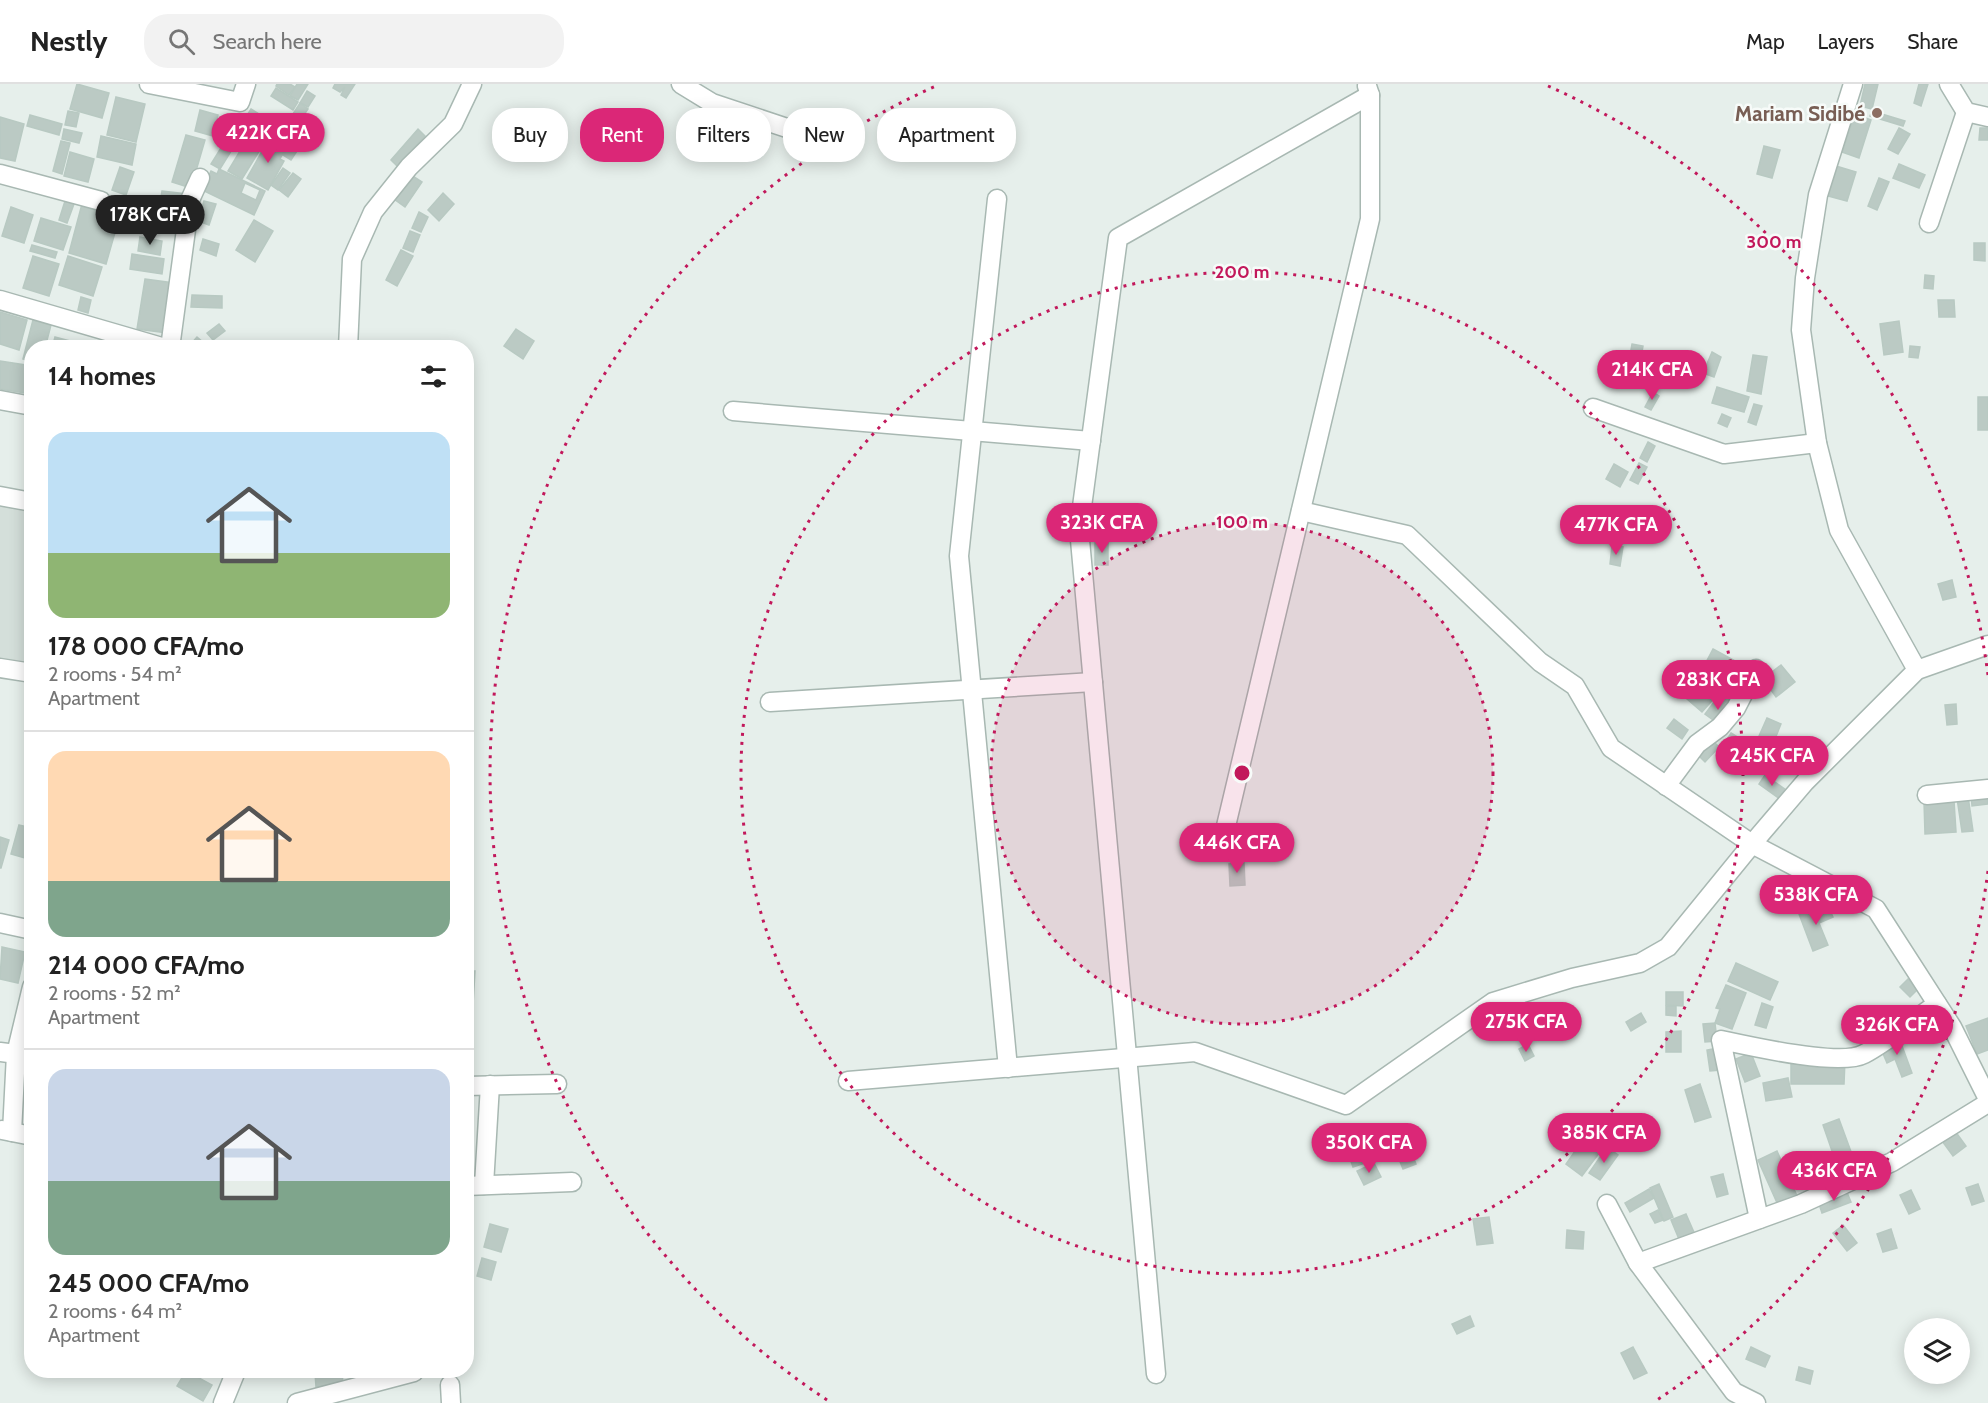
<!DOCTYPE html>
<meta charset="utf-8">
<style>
body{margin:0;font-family:Cabin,sans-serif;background:#f2f2f2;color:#222;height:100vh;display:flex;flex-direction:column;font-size:22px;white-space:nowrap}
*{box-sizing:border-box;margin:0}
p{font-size:20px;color:#767676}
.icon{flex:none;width:33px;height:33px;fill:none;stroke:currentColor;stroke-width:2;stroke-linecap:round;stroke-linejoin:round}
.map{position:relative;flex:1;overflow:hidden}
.details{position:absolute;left:24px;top:256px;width:450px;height:1038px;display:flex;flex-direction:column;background:#fff;border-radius:24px;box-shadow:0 3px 15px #0003}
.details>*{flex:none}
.guide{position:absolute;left:492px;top:24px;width:570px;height:54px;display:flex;gap:12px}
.buttons{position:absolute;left:1904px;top:1234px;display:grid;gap:12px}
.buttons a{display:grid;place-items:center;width:66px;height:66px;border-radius:50%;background:#fff;box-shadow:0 3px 15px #0003;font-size:30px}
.price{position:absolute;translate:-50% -51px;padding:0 14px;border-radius:21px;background:#db2777;color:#fff;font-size:20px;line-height:39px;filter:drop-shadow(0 2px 3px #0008)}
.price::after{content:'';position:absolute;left:50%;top:36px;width:18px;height:14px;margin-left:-9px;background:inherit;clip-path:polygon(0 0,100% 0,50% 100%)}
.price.active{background:#222;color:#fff}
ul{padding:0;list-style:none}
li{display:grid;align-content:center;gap:12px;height:318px;padding:0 24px}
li+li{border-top:2px solid #e0e0e0}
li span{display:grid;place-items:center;height:186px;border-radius:18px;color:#555}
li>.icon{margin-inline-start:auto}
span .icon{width:108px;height:108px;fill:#fffc;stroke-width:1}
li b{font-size:26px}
h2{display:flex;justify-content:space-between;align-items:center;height:72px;padding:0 24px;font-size:26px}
.pill{padding:0 21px;border-radius:24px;background:#fff;box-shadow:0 3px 15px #0003;font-size:21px;line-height:54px}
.pill.active{background:#db2777;color:#fff}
header{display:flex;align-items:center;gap:36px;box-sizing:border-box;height:84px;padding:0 30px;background:#fff;border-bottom:2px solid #e0e0e0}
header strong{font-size:28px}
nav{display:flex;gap:33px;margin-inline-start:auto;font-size:21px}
.search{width:420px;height:54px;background:#f2f2f2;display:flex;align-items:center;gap:15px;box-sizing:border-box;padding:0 21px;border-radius:24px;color:#767676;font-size:22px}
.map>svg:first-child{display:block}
</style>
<header>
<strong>Nestly</strong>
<div class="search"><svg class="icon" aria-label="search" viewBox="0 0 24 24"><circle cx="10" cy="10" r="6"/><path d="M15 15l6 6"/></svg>Search here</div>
<nav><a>Map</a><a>Layers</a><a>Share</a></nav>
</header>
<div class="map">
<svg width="1988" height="1319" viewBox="0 0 1988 1319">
<rect width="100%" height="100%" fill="#e6efeb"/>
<!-- built -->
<path fill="#d4dfda" d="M0 420 31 426V581L0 576Z"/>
<!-- building -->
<g fill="#bbcac4" stroke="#b8c9c2" stroke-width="1.5" fill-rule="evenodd">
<path d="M77 0 109 9 102 34 70 25Z"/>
<path d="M277 0H290L295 3 289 11 276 2Z"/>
<path d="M297 0H308L298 16 290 12Z"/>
<path d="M335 0H355L346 14 341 11 345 3 340 8 333 4Z"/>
<path d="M1865 0H1878L1872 25 1860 22Z"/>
<path d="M1919 0H1928L1921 22 1914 19Z"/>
<path d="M276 4 298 18 293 26 271 12Z"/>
<path d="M307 7 315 12 308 23 300 19Z"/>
<path d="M116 13 145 20 136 58 107 51Z"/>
<path d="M300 19 308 25 297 41 289 36Z"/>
<path d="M251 25 264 33 254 47 242 39Z"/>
<path d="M200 26 218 31 213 52 195 47Z"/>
<path d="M68 27 79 29 76 43 65 41Z"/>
<path d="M1872 27 1905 37 1903 42 1870 32Z"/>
<path d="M1855 30 1871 36 1859 74 1842 68Z"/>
<path d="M30 31 62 40 59 51 27 42Z"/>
<path d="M0 33 24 40 15 77 0 74Z"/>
<path d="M530 38 536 45 526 54 520 47Z"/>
<path d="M238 39 249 45 245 51 234 45Z"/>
<path d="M266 40 273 44 268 53 261 48Z"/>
<path d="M644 41 651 45 639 62 632 58Z"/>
<path d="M1899 44 1910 50 1898 70 1888 65Z"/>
<path d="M1980 44H1988V56H1979Z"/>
<path d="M64 45 82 49 79 59 62 55Z"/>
<path d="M418 45 425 52 398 83 391 76Z"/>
<path d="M537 46 542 51 533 60 528 55Z"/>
<path d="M252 47 266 56 242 95 228 87Z"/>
<path d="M186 51 205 56 191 104 172 98Z"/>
<path d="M101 52 136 60 132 81 97 73Z"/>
<path d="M270 53 287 62 280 75 284 77 268 106 247 94Z"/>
<path d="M61 57 70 59 62 90 53 87Z"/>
<path d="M224 59 233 64 220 85 211 80Z"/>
<path d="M289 62 297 67 291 76 283 71Z"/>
<path d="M1764 62 1780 66 1772 94 1757 90Z"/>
<path d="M70 68 94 75 88 98 64 92Z"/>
<path d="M1899 80 1925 91 1919 104 1893 94Z"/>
<path d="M1836 82 1856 88 1847 117 1828 112Z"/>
<path d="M120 83 134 88 126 111 112 106Z"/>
<path d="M283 84 290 89 278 106 271 101Z"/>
<path d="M219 85 265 107 254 131 202 106 211 87 217 90ZM245 99 260 106 256 116 241 109Z"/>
<path d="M293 89 301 95 288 113 279 106Z"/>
<path d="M411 91 422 98 405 123 394 115Z"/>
<path d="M1879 94 1889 98 1877 126 1868 122Z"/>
<path d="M162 107 187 110 186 122 160 119Z"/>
<path d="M443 109 454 120 439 137 428 126Z"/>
<path d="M65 117 74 120 67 139 59 136Z"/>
<path d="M204 117 216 120 209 141 198 137Z"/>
<path d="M82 120 120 131 106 180 69 169Z"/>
<path d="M11 123 33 131 24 159 2 152Z"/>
<path d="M419 128 428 133 421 148 412 144Z"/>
<path d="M41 134 71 143 63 166 34 157Z"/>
<path d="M254 136 273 147 255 178 236 166Z"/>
<path d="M410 147 420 151 413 168 403 164Z"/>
<path d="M140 153 162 157 160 171 138 167Z"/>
<path d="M203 155 219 160 216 172 200 166Z"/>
<path d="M1974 159H1985V177L1974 176Z"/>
<path d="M32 161 57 168 55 174 30 167Z"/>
<path d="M401 166 413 172 397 202 386 196Z"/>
<path d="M132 170 164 175 162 190 130 185Z"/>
<path d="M33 172 59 180 49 212 23 204Z"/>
<path d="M68 172 102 183 93 212 59 201Z"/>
<path d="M1925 191 1934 192 1933 205 1924 204Z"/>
<path d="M145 195 174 199 167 249 137 245Z"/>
<path d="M192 211 222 212V224L191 223Z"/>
<path d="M81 213 91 216 88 229 78 226Z"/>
<path d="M1938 216H1954L1955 233H1939Z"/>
<path d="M0 228 27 236 19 266 0 260Z"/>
<path d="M33 236 51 241 45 264H32V277L23 275Z"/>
<path d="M1899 237 1903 268 1884 271 1880 240Z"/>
<path d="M219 240 225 247 213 256 207 249Z"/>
<path d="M516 245 534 257 523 275 504 262Z"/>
<path d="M55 253 89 262 88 264H52Z"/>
<path d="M197 253 210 264H193L190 261Z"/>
<path d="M1632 260 1643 262 1638 290 1627 288Z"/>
<path d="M1910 262 1920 263 1918 274 1909 273Z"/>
<path d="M1664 268 1675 274 1661 302 1650 296Z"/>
<path d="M1712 268 1721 273 1714 293 1703 289Z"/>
<path d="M1753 271 1767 273 1761 310 1747 307Z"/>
<path d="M0 277 32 282V310L0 305Z"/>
<path d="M1717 303 1749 313 1744 328 1712 319Z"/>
<path d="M1653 308 1659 312 1651 326 1645 323Z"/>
<rect x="1978" y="313" width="10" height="33"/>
<path d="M1754 320 1762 322 1756 341 1748 338Z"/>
<path d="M1722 330 1731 334 1727 343 1718 339Z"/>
<path d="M1648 358 1655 362 1647 378 1640 374Z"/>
<path d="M1639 379 1647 383 1638 400 1630 396Z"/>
<path d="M1614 380 1628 388 1620 403 1606 395Z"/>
<rect x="1095" y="459" width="13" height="22"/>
<path d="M1612 462 1623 463 1620 482 1610 480Z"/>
<path d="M1952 496 1956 513 1943 516 1938 500Z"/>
<path d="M1713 565 1750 585 1738 608 1725 601 1722 606 1705 597 1708 591 1701 588Z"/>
<path d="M1781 581 1795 598 1776 613 1763 595Z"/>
<path d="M1699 587 1705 593 1701 597 1717 611 1702 628 1680 609Z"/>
<path d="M1726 604 1739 614 1733 624 1719 614Z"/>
<path d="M1717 614 1732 625 1720 641 1705 630Z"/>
<path d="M1956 620 1957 640 1947 641 1945 621Z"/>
<path d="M1767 634 1781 640 1770 667 1755 661Z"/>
<path d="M1674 635 1688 646 1682 655 1667 644Z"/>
<path d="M1731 649 1755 664 1746 680 1721 665Z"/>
<path d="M1712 656 1719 663 1705 678 1697 670Z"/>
<path d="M1765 691 1786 706 1780 715 1759 700Z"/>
<path d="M1988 708V720L1972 722 1971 710Z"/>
<path d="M1968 712 1973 747 1962 748 1957 714Z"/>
<path d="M1954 717 1956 748 1925 750 1924 718Z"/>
<path d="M19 741 32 744V776L11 770Z"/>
<path d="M0 753 9 756 1 784H0Z"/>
<path d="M1244 779 1245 801 1230 802 1229 780Z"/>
<path d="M1827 820 1833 833 1819 839 1828 861 1813 867 1799 830Z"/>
<path d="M2 863 25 868 18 899 0 895Z"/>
<path d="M1736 879 1778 898 1770 916 1728 897Z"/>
<path d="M466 887H475L473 921H466Z"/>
<path d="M1908 895 1918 905 1910 913 1900 903Z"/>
<path d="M1726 901 1746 909 1732 945 1715 939 1720 925 1716 924Z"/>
<path d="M1666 908H1683V922L1666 921Z"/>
<path d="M1762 919 1773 923 1766 944 1755 941Z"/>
<path d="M1666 922H1676V932L1666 931Z"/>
<path d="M1884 922 1893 931 1876 949 1867 941Z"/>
<path d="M1641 929 1646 938 1631 947 1626 938Z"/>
<path d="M1988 934V966L1977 970 1966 942Z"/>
<path d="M1715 939 1717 957 1705 958 1703 940Z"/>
<path d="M1681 947V968H1666V948Z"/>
<path d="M1898 951 1912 989 1902 993 1895 975 1887 979 1881 965Z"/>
<path d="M1528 960 1534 972 1525 977 1519 965Z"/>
<path d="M1718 964 1721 986 1710 987 1707 966Z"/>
<path d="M1751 969 1760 992 1745 998 1736 975Z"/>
<path d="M1791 976H1845L1844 1000H1791Z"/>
<path d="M1788 994 1792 1013 1766 1017 1763 999Z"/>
<path d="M1700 1000 1711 1033 1695 1038 1685 1006Z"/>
<path d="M1839 1035 1857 1084 1840 1090 1823 1041Z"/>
<path d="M1589 1047 1606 1060 1582 1092 1566 1080Z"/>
<path d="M1955 1047 1966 1062 1953 1072 1942 1057Z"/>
<path d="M1366 1060 1371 1077 1353 1083 1347 1066Z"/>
<path d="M1607 1063 1618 1071 1600 1096 1589 1089Z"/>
<path d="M1410 1065 1416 1080 1403 1085 1397 1070Z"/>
<path d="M1777 1067 1797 1112 1778 1121 1758 1076Z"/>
<path d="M1374 1079 1381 1093 1364 1101 1357 1087Z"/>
<path d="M1723 1090 1728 1110 1717 1113 1711 1093Z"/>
<path d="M1659 1100 1673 1133 1664 1137 1650 1104Z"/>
<path d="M1978 1100 1984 1117 1972 1121 1966 1104Z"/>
<path d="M1649 1105 1654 1114 1630 1128 1625 1119Z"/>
<path d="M1846 1106 1851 1118 1822 1129 1818 1117Z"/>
<path d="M1911 1106 1920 1125 1909 1130 1900 1111Z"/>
<path d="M1658 1126 1663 1136 1655 1139 1650 1130Z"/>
<path d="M1686 1130 1696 1153 1681 1160 1671 1136Z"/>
<path d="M1489 1133 1493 1159 1477 1161 1473 1135Z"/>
<path d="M490 1140 508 1145 501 1168 484 1163Z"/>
<path d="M1843 1141 1857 1159 1847 1167 1833 1149Z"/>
<path d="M1891 1145 1897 1164 1883 1168 1877 1150Z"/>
<path d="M1567 1146 1584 1148 1583 1165 1566 1164Z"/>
<path d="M482 1174 496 1178 491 1196 477 1192Z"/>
<path d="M1470 1232 1474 1242 1457 1250 1452 1240Z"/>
<path d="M1633 1263 1647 1289 1634 1295 1621 1269Z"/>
<path d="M1751 1263 1770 1272 1765 1283 1746 1275Z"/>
<path d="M1799 1283 1813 1287 1810 1300 1796 1296Z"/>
<path d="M186 1287 212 1301 203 1317 177 1302Z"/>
<path d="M342 1287 343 1300 316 1303 315 1289Z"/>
</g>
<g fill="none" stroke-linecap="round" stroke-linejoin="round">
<defs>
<g id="street">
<path d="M149 0 240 18 246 0"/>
<path d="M681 0 712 19 793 46"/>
<path d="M1853 0 1818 111 1805 194 1801 246 1817 359 1839 446 1917 586"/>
<path d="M1949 0 1966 28 1988 33"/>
<path d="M0 90 101 117"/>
<path d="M997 115 959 472 1008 984"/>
<path d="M1929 139 1966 28"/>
<path d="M0 216 165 264"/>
<path d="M170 264 190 116 200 94"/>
<path d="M348 264 352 175 373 128 409 83 453 40 472 0"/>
<path d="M0 316 32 322"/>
<path d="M1593 324 1724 370 1817 359"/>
<path d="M733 327 1091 357"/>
<path d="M0 412 32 418"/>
<path d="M1301 427 1407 451 1540 578 1575 602 1611 664 1752 760 1876 825 1952 943 1988 1015"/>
<path d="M0 584 32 589"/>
<path d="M770 618 1093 598"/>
<path d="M1666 702 1697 660 1720 643 1736 624 1756 585"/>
<path d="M1927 711 1988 705"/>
<path d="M1226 742 1370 135V11L1367 2"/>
<path d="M0 839 32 846"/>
<path d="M0 968 32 972"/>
<path d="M848 997 1195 968 1346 1021 1493 918 1572 894 1640 879 1668 863 1752 760 1805 698 1917 586 1988 561"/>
<path d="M466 1002 557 1000"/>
<path d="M2 1046 32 1052"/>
<path d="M12 1048 16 970 32 903"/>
<path d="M484 1101 490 1001"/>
<path d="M466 1102 572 1098"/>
<path d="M1607 1120 1638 1179 1734 1308 1756 1319"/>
<path d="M1759 1135 1721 956C1749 962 1840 983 1864 970 1887 958 1915 935 1937 920"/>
<path d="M1638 1179 1801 1120 1892 1078 1988 1019"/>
<path d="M1156 1290 1079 445 1118 154 1370 11"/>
<path d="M450 1301 451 1319"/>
<path d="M223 1319 236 1287"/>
<path d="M297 1319 414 1288"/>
</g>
</defs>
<!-- street casing -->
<use href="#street" stroke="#a8b8b2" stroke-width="21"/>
<!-- street -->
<use href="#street" stroke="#fff" stroke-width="18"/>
</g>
<!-- distance rings -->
<circle cx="1242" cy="689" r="251" fill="#c2185b" fill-opacity=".12"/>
<g fill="none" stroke="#c2185b" stroke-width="3" stroke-dasharray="3 6">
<circle cx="1242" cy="689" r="251"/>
<circle cx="1242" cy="689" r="501"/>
<path d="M1988 787A752 752 0 0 1 1657 1316M827 1316A752 752 0 0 1 936 2M1548 2A752 752 0 0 1 1988 591"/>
</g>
<!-- markers -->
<circle fill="#8d6e63" stroke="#f7fbf9" stroke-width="2" cx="1877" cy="29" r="6"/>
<g text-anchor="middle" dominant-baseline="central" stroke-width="5" stroke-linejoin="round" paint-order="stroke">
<!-- education labels -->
<g font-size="21" font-weight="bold" fill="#785e54" stroke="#f7fbf9" text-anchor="end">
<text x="1865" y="29">Mariam Sidibé</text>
</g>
</g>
<circle cx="1242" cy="689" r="9" fill="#c2185b" stroke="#f7fbf9" stroke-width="3"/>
<g font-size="18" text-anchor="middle" font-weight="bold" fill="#c2185b" stroke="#f7fbf9" stroke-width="5" stroke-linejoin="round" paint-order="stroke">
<text x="1774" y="164">300 m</text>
<text x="1242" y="194">200 m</text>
<text x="1242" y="444">100 m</text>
</g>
</svg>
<div class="buttons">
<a><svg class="icon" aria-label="layers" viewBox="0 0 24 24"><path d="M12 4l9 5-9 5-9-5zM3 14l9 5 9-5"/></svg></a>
</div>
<b class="price" style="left:268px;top:80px">422K CFA</b>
<b class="price active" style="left:150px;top:162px">178K CFA</b>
<b class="price" style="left:1652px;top:317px">214K CFA</b>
<b class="price" style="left:1102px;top:470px">323K CFA</b>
<b class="price" style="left:1616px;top:472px">477K CFA</b>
<b class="price" style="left:1718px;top:627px">283K CFA</b>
<b class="price" style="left:1772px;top:703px">245K CFA</b>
<b class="price" style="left:1237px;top:790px">446K CFA</b>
<b class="price" style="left:1816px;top:842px">538K CFA</b>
<b class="price" style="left:1526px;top:969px">275K CFA</b>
<b class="price" style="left:1897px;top:972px">326K CFA</b>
<b class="price" style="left:1604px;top:1080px">385K CFA</b>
<b class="price" style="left:1369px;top:1090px">350K CFA</b>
<b class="price" style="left:1834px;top:1118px">436K CFA</b>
<div class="guide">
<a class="pill">Buy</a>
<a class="pill active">Rent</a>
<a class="pill">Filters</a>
<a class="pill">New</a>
<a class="pill">Apartment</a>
</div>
<section class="details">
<h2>14 homes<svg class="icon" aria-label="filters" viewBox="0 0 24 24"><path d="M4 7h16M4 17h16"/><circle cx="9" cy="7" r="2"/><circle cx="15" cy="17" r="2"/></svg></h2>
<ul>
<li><span style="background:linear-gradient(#bfe0f5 65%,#8fb573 0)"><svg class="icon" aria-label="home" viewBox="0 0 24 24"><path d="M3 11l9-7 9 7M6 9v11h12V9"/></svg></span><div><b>178 000 CFA/mo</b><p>2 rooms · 54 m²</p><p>Apartment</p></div></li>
<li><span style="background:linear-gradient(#ffd9b3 70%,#7fa58c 0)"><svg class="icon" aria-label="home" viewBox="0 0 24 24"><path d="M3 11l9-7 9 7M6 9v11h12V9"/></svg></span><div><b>214 000 CFA/mo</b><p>2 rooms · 52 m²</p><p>Apartment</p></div></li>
<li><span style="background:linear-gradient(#c9d6e8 60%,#7fa58c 0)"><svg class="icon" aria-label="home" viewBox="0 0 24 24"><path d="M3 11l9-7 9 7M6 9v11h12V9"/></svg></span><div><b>245 000 CFA/mo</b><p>2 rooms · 64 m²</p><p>Apartment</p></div></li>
</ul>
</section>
</div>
